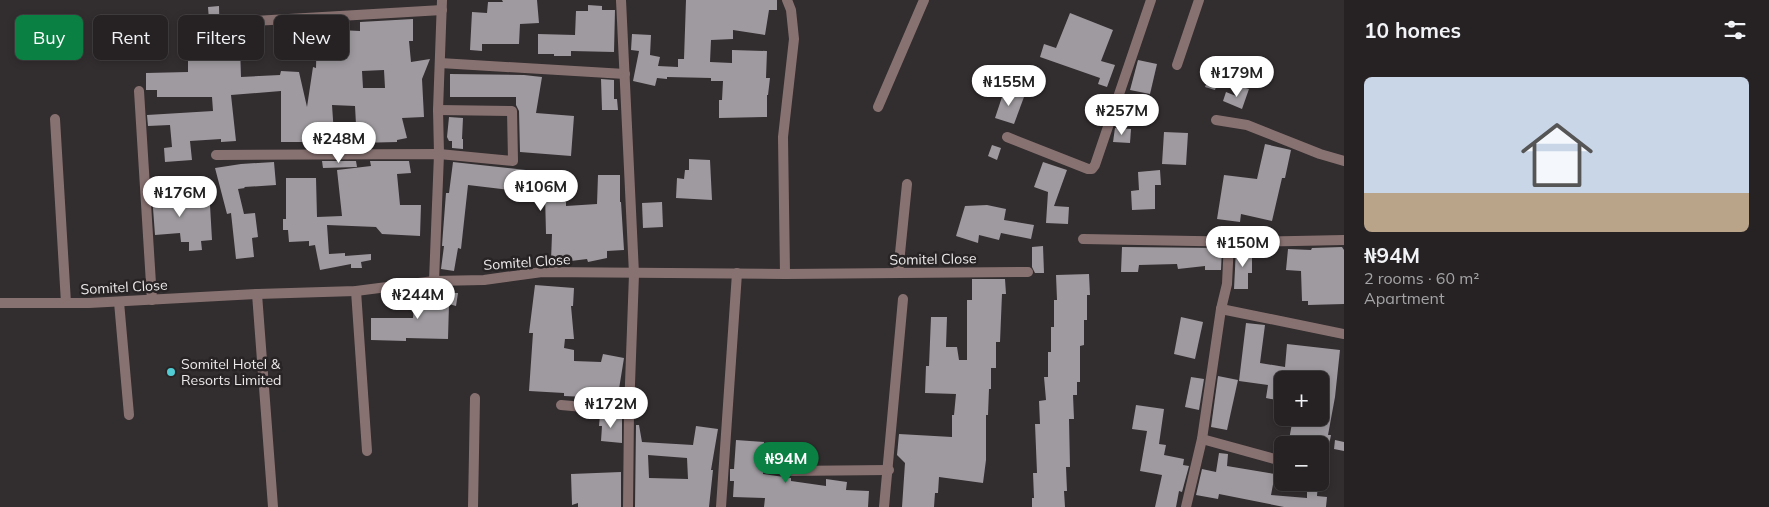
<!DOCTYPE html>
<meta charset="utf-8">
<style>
body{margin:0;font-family:Mulish,sans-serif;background:#2e2a2b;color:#f1f3f6;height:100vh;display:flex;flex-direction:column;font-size:19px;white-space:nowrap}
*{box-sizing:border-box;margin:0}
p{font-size:16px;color:#a4a4a6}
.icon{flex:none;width:28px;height:28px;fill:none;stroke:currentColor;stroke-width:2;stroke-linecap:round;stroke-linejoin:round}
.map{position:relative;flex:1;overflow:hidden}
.drawer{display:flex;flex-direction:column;background:#262223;width:425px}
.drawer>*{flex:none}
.top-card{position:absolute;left:15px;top:15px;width:475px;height:45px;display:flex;gap:10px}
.controls{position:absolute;left:1274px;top:371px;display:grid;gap:10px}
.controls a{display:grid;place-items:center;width:55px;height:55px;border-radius:8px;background:#262223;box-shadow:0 2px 8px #0003,0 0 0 1px #423f41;font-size:25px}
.price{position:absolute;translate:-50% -42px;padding:0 11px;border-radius:18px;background:#fff;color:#222;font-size:16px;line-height:32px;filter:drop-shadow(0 1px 2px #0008)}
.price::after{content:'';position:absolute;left:50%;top:30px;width:15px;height:11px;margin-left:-8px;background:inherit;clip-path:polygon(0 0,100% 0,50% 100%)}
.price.current{background:#0b8043;color:#fff}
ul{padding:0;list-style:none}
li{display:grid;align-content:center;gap:10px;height:265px;padding:0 20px}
li span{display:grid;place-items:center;height:155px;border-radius:8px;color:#555}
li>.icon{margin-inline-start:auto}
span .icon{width:90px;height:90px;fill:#fffc;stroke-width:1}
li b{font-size:21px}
h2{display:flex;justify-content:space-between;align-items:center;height:60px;padding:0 20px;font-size:21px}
.chip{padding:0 18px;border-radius:8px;background:#262223;box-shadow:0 2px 8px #0003,0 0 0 1px #423f41;font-size:18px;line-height:45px}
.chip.current{background:#0b8043;color:#fff}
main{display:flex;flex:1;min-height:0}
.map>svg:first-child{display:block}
</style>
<main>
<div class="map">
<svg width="1344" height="507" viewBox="0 0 1344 507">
<rect width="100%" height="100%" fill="#322d2f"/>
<!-- building -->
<g fill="#9e9a9f" fill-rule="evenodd">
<path d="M502 0H537L539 23 520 24 519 44H482V51L470 50 472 12 487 13 488 2H503Z"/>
<path d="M686 0H777V10H769L765 35 733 30V39L711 40 710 62 732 63V50L767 51 766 78H770L768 95H767V117L719 118V100H722L723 81H711V78L667 77V79L657 78 655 86 633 81 639 51 631 50 632 34 651 35 650 55 660 57 658 66 678 67V59H684Z"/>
<path d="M588 5 602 6V10H615L614 52 571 51V56H554V54H538V34L575 35 576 11H588Z"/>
<path d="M219 6 220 48 240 47 241 77 280 75 281 71 299 72 307 107 313 67 316 68 317 26 340 27 339 30 360 31V22L413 19V41H409L411 62 430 59 422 79 424 117 402 118 407 138 397 140V142L357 143 355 106 332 105 334 134 313 135V142H281V91L231 95 236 141 221 142V139L190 141 192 160 165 162 164 148 172 147 170 125 148 126 147 115 213 111 212 97H157V90H146V73L188 72V39H200L199 20H209L208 7ZM384 70 385 88H363L362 71Z"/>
<path d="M1070 13 1113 30 1101 61 1115 65 1107 87 1098 84 1100 78 1040 57 1044 44 1056 48Z"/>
<path d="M1138 60 1157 64 1150 94 1130 90Z"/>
<path d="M450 74 524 75 542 77 536 113 574 116 571 156 520 152 519 111 516 105V97H450Z"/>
<path d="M1209 77 1218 80 1215 90 1205 87Z"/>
<path d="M601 79 614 80V99H617L618 110H602Z"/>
<path d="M1239 86 1249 89 1242 109 1223 101 1226 92 1236 96Z"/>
<path d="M1004 91 1024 97 1014 124 995 118Z"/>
<path d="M449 117 463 118 462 139H463V149L452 148V141H449L447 137Z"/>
<path d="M1115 128 1131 129 1130 143 1113 142Z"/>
<path d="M1164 132 1188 133 1186 165 1162 164Z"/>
<path d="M1265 144 1291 150 1285 178H1282L1272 221 1241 214 1240 222 1217 219 1224 175 1257 179Z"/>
<path d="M992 145 1001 148 997 160 988 156Z"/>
<path d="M689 159 710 160 712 200 676 198 677 178 684 179 685 170H689Z"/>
<path d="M322 161H356L357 167 323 168Z"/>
<path d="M370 161H409L411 173 397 174 400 205H421L420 236 382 234 376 227 327 225 329 254 345 253V256L371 254V260L361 262 362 268H351V264L320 270 315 245 309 246V241L289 242 288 230H283V219H286V178H316L317 217 342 216 337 170 371 166Z"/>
<path d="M274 162 276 185 244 187 245 188 238 189 244 214 255 213 258 237 252 238 254 257 236 259 231 213 227 214 215 168 241 164Z"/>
<path d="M453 162 544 172V176L566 177 565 202H566V206L597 204 598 175H620V202H621L624 250 607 251V258L588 262 587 259 571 261H551L552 234H546L545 194 468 185 461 249 458 248 454 271 441 269 444 246H442L443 232 446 193H449Z"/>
<path d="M1043 162 1067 170 1054 206 1069 207 1068 224 1046 223 1048 192 1034 187Z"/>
<path d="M1160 170 1161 185H1155V209L1132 210 1131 191 1139 190 1138 172Z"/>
<path d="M168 180 170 207 210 205 212 240 201 241 202 250 189 251V242H181L180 233 155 235 151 181Z"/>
<path d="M662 202 663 227 643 228 642 203Z"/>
<path d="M987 205 1006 209 1004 220 1034 225 1031 239 1001 233 999 240 979 235 978 243 956 236 965 206Z"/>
<path d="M1043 246 1044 273H1035L1032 267V247Z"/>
<path d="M1122 247 1222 248 1221 270H1205V266L1178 269 1177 264 1139 265 1138 272H1121Z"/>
<path d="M1342 247 1344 250V304L1308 305V301H1302L1301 271 1286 270 1288 249 1311 250 1312 248Z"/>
<path d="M1236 249H1252V273H1248V289H1234Z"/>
<path d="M1089 274 1090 295H1087V320H1084V345L1080 346V382H1077V395H1073L1074 419H1069L1070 467H1066L1067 491H1064L1065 507H1032V498H1034L1033 473H1037L1035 424H1040L1039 401 1046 400 1044 377H1048V352H1051V327H1054V300H1057L1056 275Z"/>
<path d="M972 279H1005L1006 294H1002L1000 342H996V368H991V389H989L988 415H986V460L983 483 939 477 938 493H935L934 507H902L905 463 897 455 899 434 952 437V415H954L956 394 925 393 926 366H929L931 317H947L946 347H957L959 360H967V300H972Z"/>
<path d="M535 285 574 288 573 306H571L574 339H565L564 348 574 350V361L601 362 603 354 624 358 619 389H623L622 404 586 400V397L564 396V393L529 391 533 333H529Z"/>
<path d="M417 292 458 293 456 306 449 304 448 339 406 338V341L371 340V318H413L414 307H416Z"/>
<path d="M1181 317 1203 322 1195 359 1174 354Z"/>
<path d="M1246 323 1265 325 1260 363 1285 367 1287 344 1340 350 1335 397 1328 435H1331L1329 445 1314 442 1313 445H1288L1293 418H1320V380H1282V401L1266 398 1268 385 1239 381Z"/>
<path d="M1218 376 1238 380 1227 430 1211 427Z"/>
<path d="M1191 377 1204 379 1199 410 1185 407Z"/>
<path d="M1136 405 1164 409 1159 444 1166 445 1164 455 1184 459 1183 465 1189 466 1182 492 1179 491 1176 507H1155L1162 475 1140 471 1147 431 1132 429Z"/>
<path d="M600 415 622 417V443L601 441 602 426H599Z"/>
<path d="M636 425H639L642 442 693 445 696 426 718 429 711 470H713L709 507H635ZM648 455 687 458 688 479 649 478Z"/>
<path d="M736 440 764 442 763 474 791 478V481L826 486V479L847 482 846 490 869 491 868 507H764L765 498 733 497 734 481H730V469H734Z"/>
<path d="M1335 440 1344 442V451L1334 449Z"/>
<path d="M1219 453 1228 454 1227 466 1275 474 1271 495 1307 498V482H1318L1317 496 1327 497 1326 507H1284L1219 494 1218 499 1196 495 1202 469 1216 472Z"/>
<path d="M621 472V507H578V503L572 505 571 474Z"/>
</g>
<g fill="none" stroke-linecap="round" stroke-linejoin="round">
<!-- street -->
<g stroke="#887271" stroke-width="10">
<path d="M621 0 634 274 629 411 628 507"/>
<path d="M237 22 442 10"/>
<path d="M440 63 625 74"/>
<path d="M1177 65 1199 0"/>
<path d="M139 91 152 300"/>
<path d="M878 107 924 0"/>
<path d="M55 119 66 303"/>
<path d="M1216 120 1247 125 1320 154 1344 161"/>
<path d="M1007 137 1088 169H1092L1095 165 1151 0"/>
<path d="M216 155 439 154 513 161 512 111 438 110"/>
<path d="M1083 239 1250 242 1344 240"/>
<path d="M898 273 907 184"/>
<path d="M785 274 783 137 794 39 791 10 787 0"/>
<path d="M434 281 439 154 438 110 442 0"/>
<path d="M356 291 367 451"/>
<path d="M257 294 273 507"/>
<path d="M119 302 129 415"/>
<path d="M0 303H89L257 294 356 291 434 281 484 280 542 272 785 274 1028 272"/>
<path d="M1221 309 1344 334"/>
<path d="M561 405 629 411"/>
<path d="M1202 439 1282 461"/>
<path d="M786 471 889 470"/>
<path d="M473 507 475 398"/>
<path d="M721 507 737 273"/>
<path d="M884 507 903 299"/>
<path d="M1186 507 1202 439 1221 309 1227 284 1229 241"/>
</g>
</g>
<!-- markers -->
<circle fill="#51ccd4" stroke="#282425" stroke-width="2" cx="171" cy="372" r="5"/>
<g text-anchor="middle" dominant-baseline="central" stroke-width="5" stroke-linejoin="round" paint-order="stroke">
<!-- street labels -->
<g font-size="14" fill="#edeaeb" stroke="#282425">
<text transform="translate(933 259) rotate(-1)">Somitel Close</text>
<text transform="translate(527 262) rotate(-4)">Somitel Close</text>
<text transform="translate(124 287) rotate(-3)">Somitel Close</text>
</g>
<!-- poi labels -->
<g font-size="14" fill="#edeaeb" stroke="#282425" text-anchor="start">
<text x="181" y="364">Somitel Hotel &amp;<tspan x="181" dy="16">Resorts Limited</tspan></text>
</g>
</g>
</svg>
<div class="controls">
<a>+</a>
<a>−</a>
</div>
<b class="price" style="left:1237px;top:98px">₦179M</b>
<b class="price" style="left:1009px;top:107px">₦155M</b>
<b class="price" style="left:1122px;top:136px">₦257M</b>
<b class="price" style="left:339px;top:164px">₦248M</b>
<b class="price" style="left:541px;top:212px">₦106M</b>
<b class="price" style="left:180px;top:218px">₦176M</b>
<b class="price" style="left:1243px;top:268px">₦150M</b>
<b class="price" style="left:418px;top:320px">₦244M</b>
<b class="price" style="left:611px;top:429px">₦172M</b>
<b class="price current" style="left:786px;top:484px">₦94M</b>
<div class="top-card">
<a class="chip current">Buy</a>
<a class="chip">Rent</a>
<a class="chip">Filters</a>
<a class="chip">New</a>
</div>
</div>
<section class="drawer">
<h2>10 homes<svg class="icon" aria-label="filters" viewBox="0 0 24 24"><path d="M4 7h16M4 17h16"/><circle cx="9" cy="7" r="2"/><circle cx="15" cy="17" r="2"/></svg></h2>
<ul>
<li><span style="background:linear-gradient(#c9d6e8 75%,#b9a48a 0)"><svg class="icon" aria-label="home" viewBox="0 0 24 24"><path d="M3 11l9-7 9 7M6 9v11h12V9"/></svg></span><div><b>₦94M</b><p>2 rooms · 60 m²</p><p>Apartment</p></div></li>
</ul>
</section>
</main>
